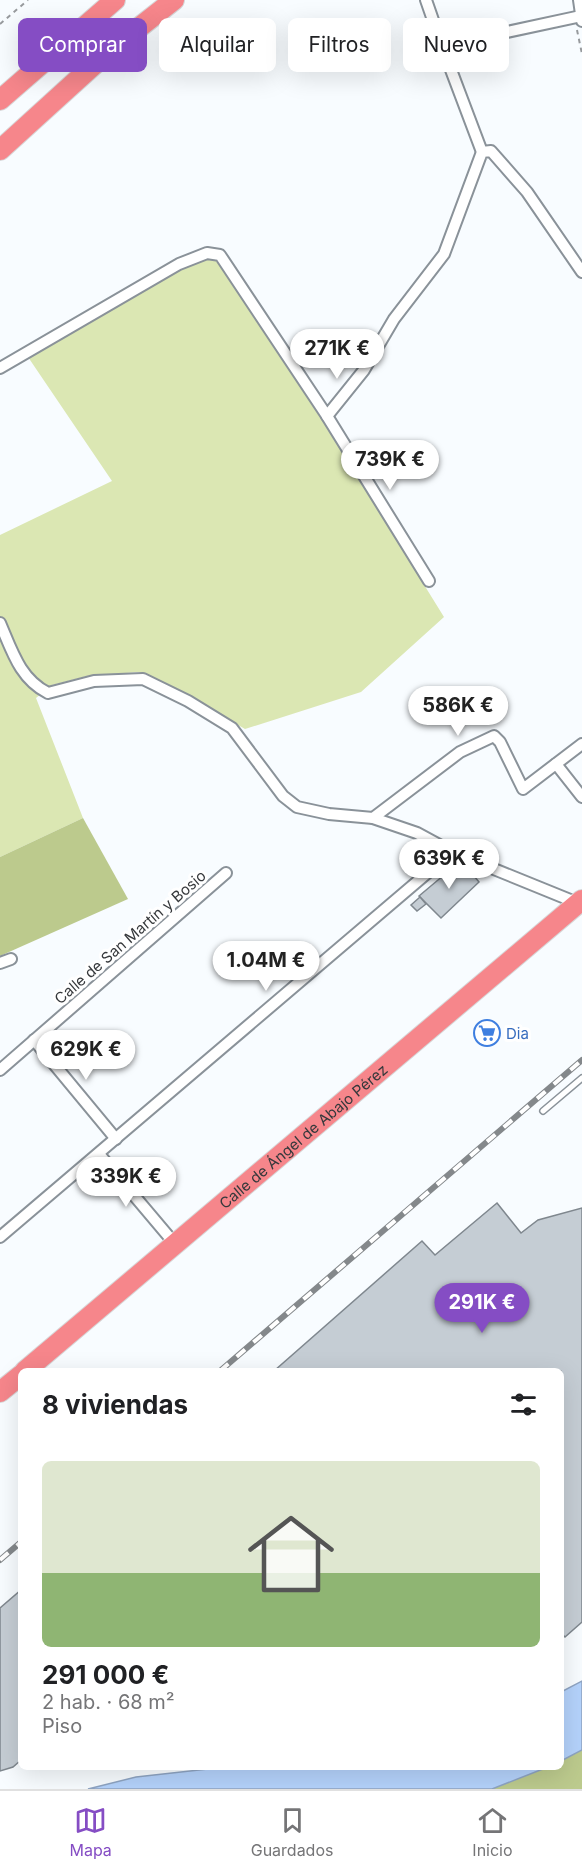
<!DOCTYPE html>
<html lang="es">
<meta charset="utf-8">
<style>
body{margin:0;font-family:Inter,sans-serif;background:#f6f6f6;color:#202124;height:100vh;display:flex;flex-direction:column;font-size:22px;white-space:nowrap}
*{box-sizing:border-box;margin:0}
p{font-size:20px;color:#757577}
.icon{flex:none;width:33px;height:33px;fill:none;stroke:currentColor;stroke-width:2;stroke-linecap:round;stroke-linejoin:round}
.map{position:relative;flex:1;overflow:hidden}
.side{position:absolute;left:18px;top:1368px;width:546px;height:402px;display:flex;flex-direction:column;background:#fff;border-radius:9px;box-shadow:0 6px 24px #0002}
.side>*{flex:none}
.hud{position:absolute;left:18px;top:18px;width:546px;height:54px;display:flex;gap:12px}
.price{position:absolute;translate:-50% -51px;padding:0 14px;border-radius:21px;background:#fff;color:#222;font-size:20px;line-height:39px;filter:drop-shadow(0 2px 3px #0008)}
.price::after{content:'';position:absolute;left:50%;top:36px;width:18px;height:14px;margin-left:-9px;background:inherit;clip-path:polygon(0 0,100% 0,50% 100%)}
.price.active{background:#854dc4;color:#fff}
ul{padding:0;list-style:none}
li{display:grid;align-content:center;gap:12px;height:318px;padding:0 24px}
li span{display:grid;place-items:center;height:186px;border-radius:9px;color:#555}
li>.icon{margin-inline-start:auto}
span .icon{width:108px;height:108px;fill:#fffc;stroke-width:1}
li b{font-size:26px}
h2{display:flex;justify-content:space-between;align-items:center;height:72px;padding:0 24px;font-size:26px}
.tag{padding:0 21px;border-radius:9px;background:#fff;box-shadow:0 6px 24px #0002;font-size:21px;line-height:54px}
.tag.active{background:#854dc4;color:#fff}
.dock{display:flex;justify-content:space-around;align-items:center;height:84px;border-top:2px solid #e0e0e0;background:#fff;font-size:16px;color:#757577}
.dock a{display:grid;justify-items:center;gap:3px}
.dock .active{color:#854dc4}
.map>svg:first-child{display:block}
</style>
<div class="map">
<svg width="582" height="1789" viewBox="0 0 582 1789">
<rect width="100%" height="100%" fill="#f8fcff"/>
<!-- green -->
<path fill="#dbe7b3" d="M207 253 220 255 444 617 361 692 245 729 193 699 139 672 87 676 52 685 36 698 83 818 0 857V535L112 481 28 357Z"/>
<!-- forest -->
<g fill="#bcca8d">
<path d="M83 818 128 899 0 956V857Z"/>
<path d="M582 1747V1789H492L546 1767H561V1759Z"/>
</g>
<!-- water -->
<g fill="#b4d2fb" stroke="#8ea4c2" stroke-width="1.5">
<path d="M582 1681V1750L561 1761V1692Z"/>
<path d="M548 1767 492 1789H88L136 1777 217 1768Z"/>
</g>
<!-- building -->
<g fill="#c5cdd4" stroke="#7f878e" stroke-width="1.5">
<path d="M463 863 479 882 441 918 419 896 457 864 459 867Z"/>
<path d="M420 897 426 904 417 911 411 905Z"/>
<path d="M497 1203 521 1233 538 1220 582 1208V1622L565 1637 561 1633V1371H274L422 1241 435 1255Z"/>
<path d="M21 1590V1760L13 1767 0 1771V1608Z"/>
</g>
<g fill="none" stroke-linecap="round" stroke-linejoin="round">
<defs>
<path id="lane" d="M543 1111 582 1078"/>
<g id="street">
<path d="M426 0 442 46 581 16"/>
<path d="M579 0 582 21"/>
<path d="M442 46 482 152"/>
<path d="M0 368 179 264 207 253 220 255 327 416 364 370 394 319 444 254 482 152 491 151 527 192 582 272"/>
<path d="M327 416 429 581"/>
<path d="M0 623C12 651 20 679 48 693L94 681 143 679 188 701 232 728 283 796 297 807 329 814 373 818 417 833 452 852 580 904"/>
<path d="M556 764 582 797"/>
<path d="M373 818 460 752 494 736 500 742 523 789 582 744"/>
<path d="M0 963 11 959"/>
<path d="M34 1040 116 1139"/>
<path d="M0 1070 226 873"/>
<path d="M99 1154 175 1244"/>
<path d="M0 1237 452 852"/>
</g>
<g id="highway">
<path d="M0 100 115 0"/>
<path d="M0 150 108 52 174 0"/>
<path id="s1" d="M25 1371 582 900"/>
<path d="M0 1392 21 1375"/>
</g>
</defs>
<!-- lane casing -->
<use href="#lane" stroke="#8a9299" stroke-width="8"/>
<!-- street casing -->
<use href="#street" stroke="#8a9299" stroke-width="14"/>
<!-- highway casing -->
<use href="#highway" stroke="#d7d7d8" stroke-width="22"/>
<!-- path -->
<g stroke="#979a9d" stroke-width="2" stroke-dasharray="4.5 4.5" stroke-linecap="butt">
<path d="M0 24 28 0"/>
<path d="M577 30 582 54"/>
</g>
<!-- lane -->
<use href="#lane" stroke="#fff" stroke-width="5"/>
<!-- street -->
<use href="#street" stroke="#fff" stroke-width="10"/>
<!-- highway -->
<use href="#highway" stroke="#f6868b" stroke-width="20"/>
<defs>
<g id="rail">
<path d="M220 1371 582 1060"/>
<path d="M0 1560 21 1542"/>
</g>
</defs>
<!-- rail casing -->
<use href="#rail" stroke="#84888b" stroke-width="6"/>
<!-- rail -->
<use href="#rail" stroke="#fff" stroke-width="4" stroke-dasharray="11" stroke-linecap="butt"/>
</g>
<!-- icons -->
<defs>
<symbol id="supermarket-ring" viewBox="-11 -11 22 22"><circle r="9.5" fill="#fff" stroke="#3f7fe0" stroke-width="1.5"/><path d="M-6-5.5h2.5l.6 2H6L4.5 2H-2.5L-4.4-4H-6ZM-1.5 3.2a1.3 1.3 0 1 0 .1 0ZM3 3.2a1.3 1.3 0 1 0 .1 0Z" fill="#3f7fe0"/></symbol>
</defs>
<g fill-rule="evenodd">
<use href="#supermarket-ring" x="472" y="1018" width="30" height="30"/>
</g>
<g text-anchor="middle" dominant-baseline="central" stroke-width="6" stroke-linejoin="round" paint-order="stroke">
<!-- street labels -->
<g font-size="15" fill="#36393c" stroke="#fff">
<text transform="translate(130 937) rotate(-41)">Calle de San Martín y Bosio</text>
<text stroke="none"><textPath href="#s1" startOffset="364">Calle de Ángel de Abajo Pérez</textPath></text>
</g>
<!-- shop labels -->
<g font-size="15" fill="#366cbe" stroke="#fff" text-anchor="start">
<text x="506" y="1033">Dia</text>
</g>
</g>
</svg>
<b class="price" style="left:337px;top:380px">271K €</b>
<b class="price" style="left:390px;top:491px">739K €</b>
<b class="price" style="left:458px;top:737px">586K €</b>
<b class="price" style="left:449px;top:890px">639K €</b>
<b class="price" style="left:266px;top:992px">1.04M €</b>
<b class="price" style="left:86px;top:1081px">629K €</b>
<b class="price" style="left:126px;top:1208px">339K €</b>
<b class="price active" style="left:482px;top:1334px">291K €</b>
<div class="hud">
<a class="tag active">Comprar</a>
<a class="tag">Alquilar</a>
<a class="tag">Filtros</a>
<a class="tag">Nuevo</a>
</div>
<section class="side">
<h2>8 viviendas<svg class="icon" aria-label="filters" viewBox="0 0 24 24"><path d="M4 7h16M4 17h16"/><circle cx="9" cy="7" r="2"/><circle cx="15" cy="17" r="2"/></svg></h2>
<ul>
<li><span style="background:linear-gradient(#dfe7d0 60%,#8fb573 0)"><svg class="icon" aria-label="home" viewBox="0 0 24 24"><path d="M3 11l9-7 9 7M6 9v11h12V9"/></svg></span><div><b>291 000 €</b><p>2 hab. · 68 m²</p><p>Piso</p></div></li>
</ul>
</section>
</div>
<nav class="dock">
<a class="active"><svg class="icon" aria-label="map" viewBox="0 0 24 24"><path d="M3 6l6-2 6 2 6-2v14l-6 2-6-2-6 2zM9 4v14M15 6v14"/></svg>Mapa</a>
<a><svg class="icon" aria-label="saved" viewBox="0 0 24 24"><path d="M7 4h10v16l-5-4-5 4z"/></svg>Guardados</a>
<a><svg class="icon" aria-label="home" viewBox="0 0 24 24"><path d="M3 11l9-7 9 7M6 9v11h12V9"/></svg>Inicio</a>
</nav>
